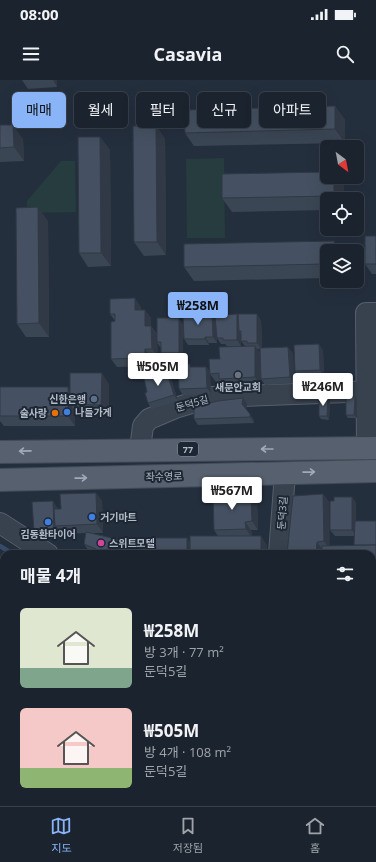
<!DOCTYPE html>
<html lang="ko">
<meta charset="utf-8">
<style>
body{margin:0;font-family:"Open Sans","Noto Sans KR",sans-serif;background:#242b36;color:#f1f3f6;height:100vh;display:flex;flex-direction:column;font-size:15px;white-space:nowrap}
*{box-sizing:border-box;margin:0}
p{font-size:13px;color:#a0a4aa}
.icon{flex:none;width:22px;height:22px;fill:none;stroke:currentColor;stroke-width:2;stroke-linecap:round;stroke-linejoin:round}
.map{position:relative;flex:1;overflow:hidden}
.panel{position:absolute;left:0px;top:470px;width:376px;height:256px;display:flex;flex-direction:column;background:#1b232e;border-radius:12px 12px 0 0;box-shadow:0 4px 16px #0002,0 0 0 1px #39404a}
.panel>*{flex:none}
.guide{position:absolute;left:12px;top:12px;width:352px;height:36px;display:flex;gap:8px}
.needle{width:26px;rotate:148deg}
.buttons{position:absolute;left:320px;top:60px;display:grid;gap:8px}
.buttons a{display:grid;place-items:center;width:44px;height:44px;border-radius:6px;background:#1b232e;box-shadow:0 4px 16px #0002,0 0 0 1px #39404a;font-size:20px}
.price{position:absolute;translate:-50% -34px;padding:0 9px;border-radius:4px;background:#fff;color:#222;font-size:13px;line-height:26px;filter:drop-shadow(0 1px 2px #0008)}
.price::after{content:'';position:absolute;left:50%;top:24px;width:12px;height:9px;margin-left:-6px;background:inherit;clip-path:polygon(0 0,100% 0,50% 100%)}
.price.on{background:#8ab4f8;color:#111}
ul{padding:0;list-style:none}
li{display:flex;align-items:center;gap:12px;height:100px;padding:0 20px}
li span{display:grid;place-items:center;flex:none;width:112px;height:80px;border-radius:6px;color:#555}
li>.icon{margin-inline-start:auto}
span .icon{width:48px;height:48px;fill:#fffc;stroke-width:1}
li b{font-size:17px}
h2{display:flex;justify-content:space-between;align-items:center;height:48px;padding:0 20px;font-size:17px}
.pill{padding:0 14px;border-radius:6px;background:#1b232e;box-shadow:0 4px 16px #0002,0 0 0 1px #39404a;font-size:14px;line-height:36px}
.pill.on{background:#8ab4f8;color:#111}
.status{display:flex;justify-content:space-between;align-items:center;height:28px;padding:0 20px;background:#1b232e;direction:ltr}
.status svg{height:11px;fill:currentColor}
header{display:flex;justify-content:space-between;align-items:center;height:52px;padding:0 20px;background:#1b232e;font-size:18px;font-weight:700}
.dock{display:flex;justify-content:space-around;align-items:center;height:56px;border-top:1px solid #39404a;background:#1b232e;font-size:11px;color:#a0a4aa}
.dock a{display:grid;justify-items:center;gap:2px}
.dock .on{color:#8ab4f8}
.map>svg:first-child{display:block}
</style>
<div class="status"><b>08:00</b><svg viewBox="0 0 49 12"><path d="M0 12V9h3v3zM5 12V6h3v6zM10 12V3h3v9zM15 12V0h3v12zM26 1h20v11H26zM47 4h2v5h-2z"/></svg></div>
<header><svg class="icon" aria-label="menu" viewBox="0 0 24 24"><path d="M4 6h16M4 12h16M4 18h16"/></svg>Casavia<svg class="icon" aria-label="search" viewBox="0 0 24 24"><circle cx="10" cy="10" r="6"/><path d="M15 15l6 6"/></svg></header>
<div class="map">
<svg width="376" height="726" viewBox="0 0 376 726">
<rect width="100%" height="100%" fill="#242f3e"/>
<!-- green -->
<g fill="#263c3f">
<path d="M224 78 225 158H187L186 79Z"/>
<path d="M61 81H75L76 132 27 133V121Z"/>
</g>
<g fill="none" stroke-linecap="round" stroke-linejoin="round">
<!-- stream -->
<g stroke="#394c67" stroke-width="4.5">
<path d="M0 466 13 474"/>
<path d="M372 523H376"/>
</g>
<defs>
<g id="minor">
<path d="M367 368 366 233H376"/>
<path d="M140 369 143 346 149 339 175 328 212 317 376 311"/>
<path d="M0 443 48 474"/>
<path d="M279 474 285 393"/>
<path d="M0 489 4 491"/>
<path d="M372 510H376"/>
<path d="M372 543H376"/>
<path d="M372 614H376"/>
<path d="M110 726V722"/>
<path d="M260 726V722"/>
</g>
<g id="major">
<path d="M0 372 376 368"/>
<path d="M0 400 376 391"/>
</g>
</defs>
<!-- minor casing -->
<use href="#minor" stroke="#565f6c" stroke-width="22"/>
<!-- major casing -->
<use href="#major" stroke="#414a57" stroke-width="24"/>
<!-- minor -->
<use href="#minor" stroke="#38414e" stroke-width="20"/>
<!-- major -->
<use href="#major" stroke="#56606e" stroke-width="22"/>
</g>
<!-- wall -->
<g fill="#3b4654" fill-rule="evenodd">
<path d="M22 0H57V7L28 9Z"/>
<path d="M335 26 345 40V63L194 66 185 53Z"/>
<path d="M0 45 23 59 24 81 0 82Z"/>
<path d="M156 46 165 59 166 175 144 176 134 162Z"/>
<path d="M100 57 110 70 111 186 88 187 79 173Z"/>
<path d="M327 97H337L344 106V119H327V130L232 132 222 118Z"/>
<path d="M48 141 49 257H26L17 244Z"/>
<path d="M376 156V194H372L365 184Z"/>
<path d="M327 171V198L194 201 184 187Z"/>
<path d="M141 227V230H145L151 238V246L157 254 183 244 212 234 215 238 238 237 261 240 262 268 293 273 294 303 265 305 261 299V306L225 307 222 302H216L210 294 211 314 183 315 179 309 193 287H206L210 292 220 279 245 266 241 261V266H227L225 264H221L217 258V263H209V265H188L184 259 183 253V279H165L161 273V268L157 263 158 277 151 278V286L117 287 111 279 115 241 110 234ZM257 269H260V273Z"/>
<path d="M323 270 324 296 299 297 295 291Z"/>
<path d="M166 290 170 296 178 321 152 329 148 323 147 312Z"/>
<path d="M109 304V335H78L75 332V346H4L0 341V307L70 310Z"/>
<path d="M357 320V338H348L346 335Z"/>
<path d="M330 321 329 340 321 339 319 336Z"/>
<path d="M247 324 246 330 254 340V343L198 345 194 339Z"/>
<path d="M96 413 102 421 103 453H92L128 462 132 468 95 473 88 470 84 464 86 453 60 454 58 451V457H38L34 451 57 427 58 429H61Z"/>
<path d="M323 414 329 422V466L354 465V456H335L330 450 334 421 352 417 356 423V441H376V499H372V474H287Z"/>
<path d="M257 421 258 450H251L252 456 267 465V474H143L187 458 190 463 218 456 214 450Z"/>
<rect x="0" y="494" width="4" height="23"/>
<rect x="0" y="520" width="4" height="52"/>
<rect x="372" y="545" width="4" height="58"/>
<rect x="0" y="635" width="4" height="32"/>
</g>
<!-- shaded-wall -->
<g fill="#303945">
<path d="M53 0H57V7Z"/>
<path d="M335 26 345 40V63L335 49Z"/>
<path d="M13 45 23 59 24 81 14 67Z"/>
<path d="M156 46 165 59 166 175 157 162Z"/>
<path d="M100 57 110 70 111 186 101 173Z"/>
<path d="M334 97H337L344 106V119H337L334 116Z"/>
<path d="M38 127 48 141 49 257 39 243Z"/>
<path d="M334 161 341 171H335Z"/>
<path d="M135 218 141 227V239L135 230Z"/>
<path d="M145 230 151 238V246L157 255V263L158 277 152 269 145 246Z"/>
<path d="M212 234 216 240 217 263 213 257Z"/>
<path d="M237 234 241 240 239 251 241 255V266L237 260Z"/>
<path d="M257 234 261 240 262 269 257 263Z"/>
<path d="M179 238 183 244V279L179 273Z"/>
<path d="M205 257 209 263V265L205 259Z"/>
<path d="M319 264 323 270 324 296 320 290Z"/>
<path d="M255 266 261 274V306L255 297Z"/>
<path d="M288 267 293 273 294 303 290 297Z"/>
<path d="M145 269 151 278V286L145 278Z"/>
<path d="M206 287 210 293 211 314 207 308Z"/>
<path d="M166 290 170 296 178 321 174 315Z"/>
<path d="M102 293 109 304V335L101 325Z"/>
<path d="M68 307 75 318 70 324 75 332V346L68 336Z"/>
<path d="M355 317 357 320V338L354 335Z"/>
<path d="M243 318 247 324 246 330 242 324Z"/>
<path d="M328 318 330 321 329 340 327 336Z"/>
<path d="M250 334 254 340V343L250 337Z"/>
<path d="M96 413 102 421 103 453 97 444Z"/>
<path d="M251 413 257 421 258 450 252 441Z"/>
<path d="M323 414 329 422 330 470 324 461Z"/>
<path d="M352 417 356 423V456L352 450Z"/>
<path d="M53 421 57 427 58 446H55L58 451V457L54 451Z"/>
<path d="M245 442 251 450 252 458 246 449Z"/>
<path d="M261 456 267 465V474H261Z"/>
<path d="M187 458 193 466V474H187Z"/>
<path d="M128 462 132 468 131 474H125Z"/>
<path d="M317 462 323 470V474H316Z"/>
<path d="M372 671 373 672 374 719 372 717Z"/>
<rect x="241" y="722" width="7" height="4"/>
</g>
<!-- building -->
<g fill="#455162" stroke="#303945">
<path d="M335 26V49L185 53 184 30Z"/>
<path d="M0 45H13L14 67 0 68Z"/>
<path d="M133 46H156L157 162H134Z"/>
<path d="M78 57H100L101 173H79Z"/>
<path d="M327 92V97H334V116L222 118V94Z"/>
<path d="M38 127 39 243 17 244 16 128Z"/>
<rect x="365" y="156" width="11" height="28"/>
<path d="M334 161 335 171H327V184L184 187V164Z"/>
<path d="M135 218V230H145V246H151L152 269H145V278L111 279V242L115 241V234H110V219Z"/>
<path d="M212 234 213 257H205V259H184L183 235Z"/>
<path d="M237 234V260H223V258H217L215 236Z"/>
<path d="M238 234H257V263H247V261H241V251H239Z"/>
<path d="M157 238H179V273H161V262H157Z"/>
<path d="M319 264 320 290 295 291 294 265Z"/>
<path d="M255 266V297L219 299V293L210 294 209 279H220L219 267Z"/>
<path d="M288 267 290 297 261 299 260 268Z"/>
<path d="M178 284H190V287H206L207 308 179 309Z"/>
<path d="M166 290 174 315 148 323 145 313 147 312 144 298Z"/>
<path d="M70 293H102L101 325 70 324Z"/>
<rect x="0" y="307" width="68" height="29"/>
<path d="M346 316 355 317 354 335H346Z"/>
<path d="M243 318 242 324 250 334V337L194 339V327L218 321Z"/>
<path d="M319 318H328L327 336H319Z"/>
<path d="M96 413 97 444 55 446 54 429H61L60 414Z"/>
<path d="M251 413 252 441 245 442 246 449 214 450 213 414Z"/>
<path d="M323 414 324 461 317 462 316 474H287L293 416Z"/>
<path d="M334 417H352V450H330V421H334Z"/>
<path d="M53 421 54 451H34L32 422Z"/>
<path d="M355 441H376V465H354Z"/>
<path d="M86 452 128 462 125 474H94L96 469 84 464Z"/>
<rect x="190" y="456" width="71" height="18"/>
<rect x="143" y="458" width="44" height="16"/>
<path d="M376 465V490H372V474H322V466Z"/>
<path d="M0 494H4V512L0 511Z"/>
<path d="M0 520H4V560L0 559Z"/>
<rect x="372" y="545" width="4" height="25"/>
<rect x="372" y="572" width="4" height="25"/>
<path d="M372 620H376V651H374L372 637Z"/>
<rect x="0" y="635" width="4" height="24"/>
<path d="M113 722H139L167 726H113Z"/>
<path d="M191 722H241V726H204L191 725Z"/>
</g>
<!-- one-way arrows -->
<defs><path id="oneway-shaft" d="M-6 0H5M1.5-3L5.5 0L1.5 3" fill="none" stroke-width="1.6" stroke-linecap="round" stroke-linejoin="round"/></defs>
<g stroke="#a1aab7">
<use href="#oneway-shaft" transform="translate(267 369) rotate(180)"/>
<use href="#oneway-shaft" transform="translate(25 371) rotate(179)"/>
<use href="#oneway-shaft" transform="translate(309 392) rotate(-1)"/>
<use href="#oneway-shaft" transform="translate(81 398) rotate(-1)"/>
</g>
<!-- markers -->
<circle fill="#6b7280" stroke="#1d2633" stroke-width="1.5" cx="238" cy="295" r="4"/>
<circle fill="#5c6f8a" stroke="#1d2633" stroke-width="1.5" cx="94" cy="319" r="4"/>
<g fill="#3f7fe0" stroke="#1d2633" stroke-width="1.5">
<circle cx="67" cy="332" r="4"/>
<circle cx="92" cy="437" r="4"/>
<circle cx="48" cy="442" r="4"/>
</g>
<circle fill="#e8710a" stroke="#1d2633" stroke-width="1.5" cx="55" cy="333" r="4"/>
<circle fill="#d1479c" stroke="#1d2633" stroke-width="1.5" cx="101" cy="463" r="4"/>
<g text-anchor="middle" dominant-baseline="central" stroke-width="4" stroke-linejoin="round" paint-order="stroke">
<!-- shield labels -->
<rect fill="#1d2633" stroke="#878f9c" stroke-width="1" x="178" y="362" width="20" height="14" rx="3"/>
<g font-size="9" font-weight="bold" fill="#b4bcc9">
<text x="188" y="369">77</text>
</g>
<!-- poi labels -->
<g font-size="10" font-weight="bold" fill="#b4bcc9" stroke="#1d2633" text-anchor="start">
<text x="238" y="307" text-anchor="middle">새문안교회</text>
<text x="86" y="319" text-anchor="end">신한은행</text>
<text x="75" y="332">나들가게</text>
<text x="47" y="333" text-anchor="end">술사랑</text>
<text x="100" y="437">거기마트</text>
<text x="48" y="454" text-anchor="middle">김동환타이어</text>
<text x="109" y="463">스위트모텔</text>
</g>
<!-- street labels -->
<g font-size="10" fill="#b4bcc9" stroke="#1d2633">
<text transform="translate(192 323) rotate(-16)">둔덕5길</text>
<text transform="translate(164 396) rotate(-1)">좌수영로</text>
<text transform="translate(282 433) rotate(-86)">둔덕3길</text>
</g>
</g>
</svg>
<div class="buttons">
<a><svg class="needle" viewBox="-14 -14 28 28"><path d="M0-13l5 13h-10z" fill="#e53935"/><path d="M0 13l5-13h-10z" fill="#a0a4aa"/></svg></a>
<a><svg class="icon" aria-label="locate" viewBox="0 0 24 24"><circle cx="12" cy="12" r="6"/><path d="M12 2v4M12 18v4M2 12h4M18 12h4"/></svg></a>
<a><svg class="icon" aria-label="layers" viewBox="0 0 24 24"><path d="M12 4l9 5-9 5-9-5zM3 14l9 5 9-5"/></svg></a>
</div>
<b class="price on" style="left:198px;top:246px">₩258M</b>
<b class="price" style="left:158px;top:307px">₩505M</b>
<b class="price" style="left:323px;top:327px">₩246M</b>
<b class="price" style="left:232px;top:431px">₩567M</b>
<div class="guide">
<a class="pill on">매매</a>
<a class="pill">월세</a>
<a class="pill">필터</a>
<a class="pill">신규</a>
<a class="pill">아파트</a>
</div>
<section class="panel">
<h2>매물 4개<svg class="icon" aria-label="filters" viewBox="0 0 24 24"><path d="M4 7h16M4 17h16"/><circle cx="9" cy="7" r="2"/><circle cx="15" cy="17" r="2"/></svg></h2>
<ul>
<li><span style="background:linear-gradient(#dfe7d0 75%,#7fa58c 0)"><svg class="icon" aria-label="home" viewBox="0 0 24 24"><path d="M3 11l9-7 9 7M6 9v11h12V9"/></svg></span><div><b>₩258M</b><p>방 3개 · 77 m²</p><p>둔덕5길</p></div></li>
<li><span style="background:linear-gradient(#f6c9c9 75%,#8fb573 0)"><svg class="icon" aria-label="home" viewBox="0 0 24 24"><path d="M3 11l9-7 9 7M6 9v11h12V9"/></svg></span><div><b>₩505M</b><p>방 4개 · 108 m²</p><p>둔덕5길</p></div></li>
</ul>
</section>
</div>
<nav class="dock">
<a class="on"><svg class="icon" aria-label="map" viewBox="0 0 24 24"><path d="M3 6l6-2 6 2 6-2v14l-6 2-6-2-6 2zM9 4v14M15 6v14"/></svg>지도</a>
<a><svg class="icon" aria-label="saved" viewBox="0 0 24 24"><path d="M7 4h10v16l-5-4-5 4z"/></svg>저장됨</a>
<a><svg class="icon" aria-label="home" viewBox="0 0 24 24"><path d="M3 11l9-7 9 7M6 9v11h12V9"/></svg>홈</a>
</nav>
